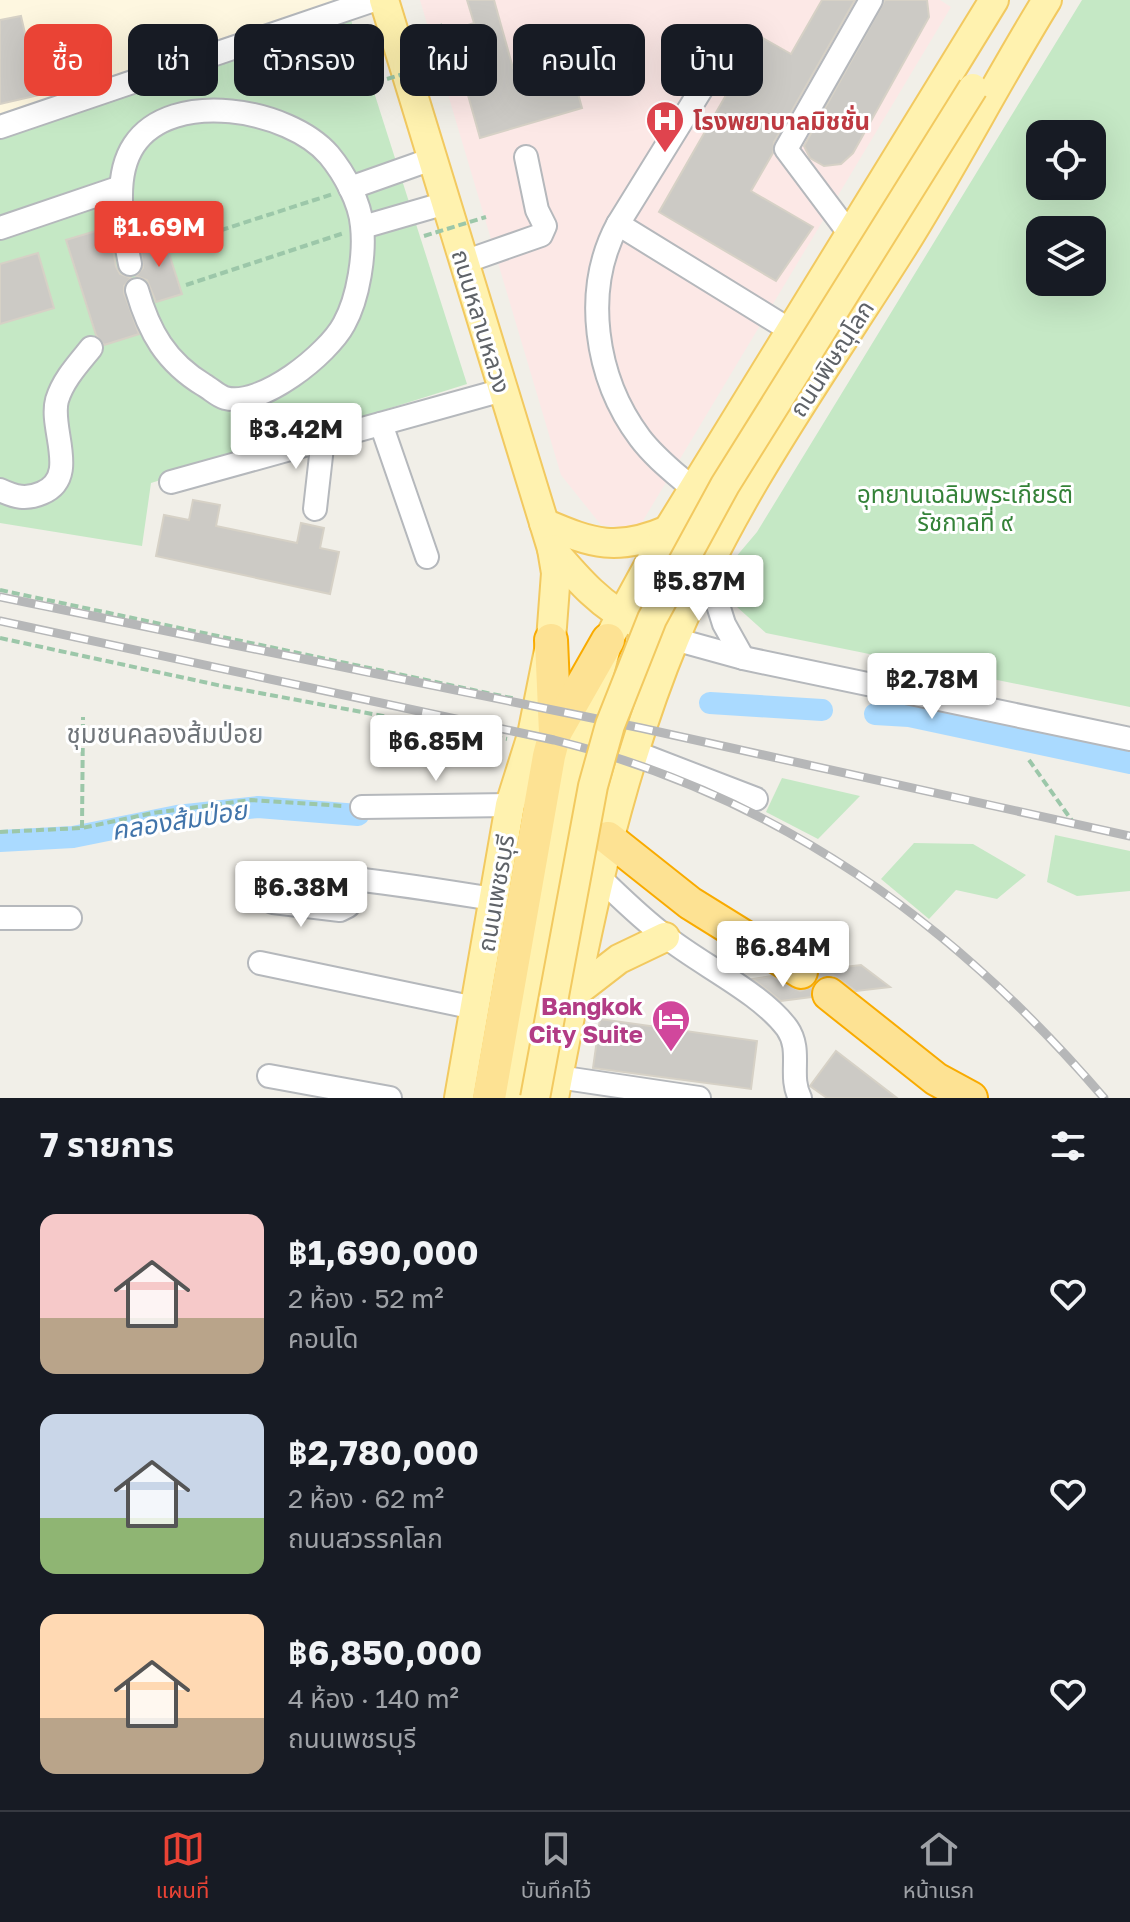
<!DOCTYPE html>
<html lang="th">
<meta charset="utf-8">
<style>
body{margin:0;font-family:"Golos Text","Noto Sans Thai",sans-serif;background:#20242c;color:#f1f3f6;height:100vh;display:flex;flex-direction:column;font-size:30px;white-space:nowrap}
*{box-sizing:border-box;margin:0}
p{font-size:26px;color:#9ea1a6}
.icon{flex:none;width:44px;height:44px;fill:none;stroke:currentColor;stroke-width:2;stroke-linecap:round;stroke-linejoin:round}
.map{position:relative;height:1098px;overflow:hidden}
.panel{display:flex;flex-direction:column;background:#171b24;flex:1}
.panel>*{flex:none}
.guide{position:absolute;left:24px;top:24px;width:1082px;height:72px;display:flex;gap:16px}
.buttons{position:absolute;left:1026px;top:120px;display:grid;gap:16px}
.buttons a{display:grid;place-items:center;width:80px;height:80px;border-radius:16px;background:#171b24;box-shadow:0 8px 32px #0002;font-size:40px}
.price{position:absolute;translate:-50% -68px;padding:0 18px;border-radius:8px;background:#fff;color:#222;font-size:26px;line-height:52px;filter:drop-shadow(0 2px 4px #0008)}
.price::after{content:'';position:absolute;left:50%;top:48px;width:24px;height:18px;margin-left:-12px;background:inherit;clip-path:polygon(0 0,100% 0,50% 100%)}
.price.selected{background:#ea4335;color:#fff}
ul{padding:0;list-style:none}
li{display:flex;align-items:center;gap:24px;height:200px;padding:0 40px}
li span{display:grid;place-items:center;flex:none;width:224px;height:160px;border-radius:16px;color:#555}
li>.icon{margin-inline-start:auto}
span .icon{width:96px;height:96px;fill:#fffc;stroke-width:1}
li b{font-size:34px}
h2{display:flex;justify-content:space-between;align-items:center;height:96px;padding:0 40px;font-size:34px}
.pill{padding:0 28px;border-radius:16px;background:#171b24;box-shadow:0 8px 32px #0002;font-size:28px;line-height:72px}
.pill.selected{background:#ea4335;color:#fff}
.tabs{display:flex;justify-content:space-around;align-items:center;height:112px;border-top:2px solid #363941;background:#171b24;font-size:22px;color:#9ea1a6}
.tabs a{display:grid;justify-items:center;gap:4px}
.tabs .selected{color:#ea4335}
.map>svg:first-child{display:block}
</style>
<div class="map">
<svg width="1130" height="1098" viewBox="0 0 1130 1098">
<rect width="100%" height="100%" fill="#f1efe8"/>
<!-- commercial -->
<path fill="#fef7e0" d="M0 0H347L0 132Z"/>
<!-- medical -->
<path fill="#fce8e6" d="M420 0H940L951 7 638 529 601 525 561 475Z"/>
<!-- green -->
<g fill="#c5e8c5" fill-rule="evenodd">
<path d="M1082 0H1130V707L766 633 737 607 735 558 757 532ZM1040 134H1092V186H1040ZM1040 230H1092V282H1040Z"/>
<path d="M350 17 467 384 151 483 142 546 0 523V133Z"/>
<path d="M782 778 860 796 818 839 766 812Z"/>
<path d="M1055 835 1130 851V891L1077 896 1047 882Z"/>
<path d="M914 843 973 844 1026 875 997 899 956 890 929 919 881 879Z"/>
</g>
<g fill="none" stroke-linecap="round" stroke-linejoin="round">
<!-- canal -->
<g stroke="#aadaff" stroke-width="22">
<path d="M710 703 822 710"/>
<path d="M875 714 909 716 1130 763"/>
<path d="M0 841 73 837 177 816 258 807 358 815"/>
</g>
</g>
<!-- building -->
<g fill="#cccac5" stroke="#d6d1c6" stroke-width="2">
<path d="M467 0H494L513 68 567 53 582 108 480 138 450 31 474 23Z"/>
<path d="M822 0H855L774 142 773 153 751 191 813 227 776 281 659 212 745 62 737 58 752 32 791 54Z"/>
<path d="M885 0H927L929 17 853 153 841 164 824 166 810 158 804 146Z"/>
<path d="M21 16 39 95 0 104V20Z"/>
<path d="M109 227 116 267 120 274 131 278 124 286V293L139 334 104 345 96 335 66 240Z"/>
<path d="M163 235 182 294 156 302 147 280 136 276 143 268 140 242Z"/>
<path d="M38 253 54 308 0 324V264Z"/>
<path d="M193 500 220 505 216 526 297 543 301 523 324 528 320 548 339 552 330 594 156 556 164 515 189 520Z"/>
<path d="M861 965 890 987 856 991 833 975 818 979 819 970Z"/>
<path d="M772 976 800 991 812 987 811 997 781 1001 753 979Z"/>
<path d="M600 1019 757 1041 751 1089 593 1068Z"/>
<path d="M836 1051 897 1098H827L810 1086Z"/>
</g>
<g fill="none" stroke-linecap="round" stroke-linejoin="round">
<defs>
<g id="minor">
<path d="M712 72 618 224 790 330"/>
<path d="M0 127 374 0"/>
<path d="M350 188 432 159"/>
<path d="M618 224C582 290 595 378 640 438 655 458 675 473 693 489"/>
<path d="M363 227 446 203"/>
<path d="M0 228 121 187"/>
<path d="M849 233 786 149 871 0"/>
<path d="M464 262 541 235 545 226 537 210 526 157"/>
<path d="M130 264C123 228 112 178 134 145 172 88 289 109 329 155 344 173 360 202 362 226 365 253 359 297 344 324 328 354 261 408 225 398 218 396 211 389 204 385 166 362 149 332 137 290"/>
<path d="M381 424 427 557"/>
<path d="M171 482 503 390"/>
<path d="M0 490C15 497 26 500 42 493 80 477 49 429 57 400 63 380 78 364 91 348"/>
<path d="M315 509 323 438"/>
<path d="M706 567 724 624 743 658"/>
<path d="M674 639 743 658 1130 739"/>
<path d="M634 752 756 799"/>
<path d="M362 807 510 805"/>
<path d="M601 879C622 899 642 919 665 936 701 965 760 992 787 1028 803 1051 788 1075 800 1098"/>
<path d="M357 880 348 906 340 910 273 902 261 897 264 880C285 863 458 894 493 899"/>
<path d="M0 918H70"/>
<path d="M260 963 475 1008"/>
<path d="M269 1076 390 1098"/>
<path d="M558 1077 699 1098"/>
</g>
<g id="major">
<path d="M384 0 552 549C576 577 602 608 637 623"/>
<path d="M544 523C593 544 617 552 668 530"/>
<path d="M575 993 619 959 665 937"/>
<path d="M459 1098 510 805 532 735 551 640 556 573 552 549"/>
<path d="M510 1098 548 884 579 746 608 640 668 530 994 0"/>
<path d="M554 1098C584 942 614 785 675 638 733 497 821 376 902 248 953 167 997 81 1047 0"/>
</g>
<g id="highway">
<path d="M551 640 555 733"/>
<path d="M608 838 690 903 801 972"/>
<path d="M829 994 936 1079 971 1098"/>
<path d="M489 1098 549 756 555 733 608 640"/>
</g>
</defs>
<!-- minor casing -->
<use href="#minor" stroke="#b5b8bc" stroke-width="26"/>
<!-- major casing -->
<use href="#major" stroke="#f2c960" stroke-width="32"/>
<!-- highway casing -->
<use href="#highway" stroke="#f9ab00" stroke-width="36"/>
<!-- path -->
<g stroke="#9cc7a9" stroke-width="4" stroke-dasharray="8 4" stroke-linecap="butt">
<path d="M440 24 459 93"/>
<path d="M175 245 333 194"/>
<path d="M186 285 344 233"/>
<path d="M0 590 516 699"/>
<path d="M0 638 222 686 507 739"/>
<path d="M1029 760 1075 825"/>
<path d="M82 828 83 717"/>
<path d="M0 832 82 828 153 813 251 800 343 806"/>
</g>
<!-- minor -->
<use href="#minor" stroke="#fff" stroke-width="22"/>
<!-- major -->
<use href="#major" stroke="#fff2af" stroke-width="28"/>
<!-- highway -->
<use href="#highway" stroke="#fde293" stroke-width="32"/>
<defs>
<g id="rail">
<path d="M0 597 641 728 1130 836"/>
<path d="M0 621 554 740C779 796 954 923 1104 1098"/>
</g>
</defs>
<!-- rail casing -->
<use href="#rail" stroke="#b6b7b8" stroke-width="9"/>
<!-- rail -->
<use href="#rail" stroke="#fff" stroke-width="6" stroke-dasharray="18" stroke-linecap="butt"/>
<defs>
<path id="major-bridge" d="M535 1098 593 786 610 725 652 619 725 485 973 88"/>
</defs>
<!-- major-bridge casing -->
<use href="#major-bridge" stroke="#f2c960" stroke-width="32" stroke-linecap="butt"/>
<!-- path-bridge -->
<g stroke="#9cc7a9" stroke-width="4" stroke-dasharray="8 4" stroke-linecap="butt">
<path d="M387 79 450 60"/>
<path d="M424 236 486 217"/>
</g>
<!-- major-bridge -->
<use href="#major-bridge" stroke="#fff2af" stroke-width="28"/>
</g>
<!-- icons -->
<defs>
<symbol id="hospital-pin" viewBox="-11 -11 22 30"><path d="M0 17L-7.5 6A9.5 9.5 0 1 1 7.5 6Z" fill="#e0444e" stroke="#fff"/><path d="M-5-5h3v3.5h4V-5h3V5h-3V1.5h-4V5h-3Z" fill="#fff"/></symbol>
<symbol id="hotel-pin" viewBox="-11 -11 22 30"><path d="M0 17L-7.5 6A9.5 9.5 0 1 1 7.5 6Z" fill="#d1479c" stroke="#fff"/><path d="M-6-4.5h1.5V1H6V5H4.5V3h-9V5H-6ZM-4 0a1.8 1.8 0 1 1 3.6 0ZM.5 0V-2.5h3Q6-2.5 6 0Z" fill="#fff"/></symbol>
</defs>
<g fill-rule="evenodd">
<use href="#hospital-pin" x="643" y="98" width="44" height="60"/>
<use href="#hotel-pin" x="649" y="997" width="44" height="60"/>
</g>
<g text-anchor="middle" dominant-baseline="central" stroke-width="6" stroke-linejoin="round" paint-order="stroke">
<!-- health labels -->
<g font-size="24" font-weight="bold" fill="#be3a42" stroke="#fff" text-anchor="start">
<text x="693" y="120">โรงพยาบาลมิชชั่น</text>
</g>
<!-- street labels -->
<g font-size="24" fill="#5f6368" stroke="#fff">
<text transform="translate(482 321) rotate(73)">ถนนหลานหลวง</text>
<text transform="translate(831 358) rotate(-57)">ถนนพิษณุโลก</text>
<text transform="translate(495 893) rotate(-80)">ถนนเพชรบุรี</text>
</g>
<!-- park labels -->
<g font-size="24" fill="#348238" stroke="#fff">
<text x="965" y="493">อุทยานเฉลิมพระเกียรติ<tspan x="965" dy="28">รัชกาลที่ ๙</tspan></text>
</g>
<!-- hotel labels -->
<g font-size="24" font-weight="bold" fill="#b23c85" stroke="#fff" text-anchor="end">
<text x="643" y="1005">Bangkok<tspan x="643" dy="28">City Suite</tspan></text>
</g>
<!-- neighbourhood labels -->
<g font-size="26" fill="#70757a" stroke="#fff">
<text x="165" y="733">ชุมชนคลองส้มป่อย</text>
</g>
<!-- water labels -->
<g font-size="26" font-style="italic" fill="#4174aa" stroke="#fff">
<text transform="translate(179 820) rotate(-9)">คลองส้มป่อย</text>
</g>
</g>
</svg>
<div class="buttons">
<a><svg class="icon" aria-label="locate" viewBox="0 0 24 24"><circle cx="12" cy="12" r="6"/><path d="M12 2v4M12 18v4M2 12h4M18 12h4"/></svg></a>
<a><svg class="icon" aria-label="layers" viewBox="0 0 24 24"><path d="M12 4l9 5-9 5-9-5zM3 14l9 5 9-5"/></svg></a>
</div>
<b class="price selected" style="left:159px;top:269px">฿1.69M</b>
<b class="price" style="left:296px;top:471px">฿3.42M</b>
<b class="price" style="left:699px;top:623px">฿5.87M</b>
<b class="price" style="left:932px;top:721px">฿2.78M</b>
<b class="price" style="left:436px;top:783px">฿6.85M</b>
<b class="price" style="left:301px;top:929px">฿6.38M</b>
<b class="price" style="left:783px;top:989px">฿6.84M</b>
<div class="guide">
<a class="pill selected">ซื้อ</a>
<a class="pill">เช่า</a>
<a class="pill">ตัวกรอง</a>
<a class="pill">ใหม่</a>
<a class="pill">คอนโด</a>
<a class="pill">บ้าน</a>
</div>
</div>
<section class="panel">
<h2>7 รายการ<svg class="icon" aria-label="filters" viewBox="0 0 24 24"><path d="M4 7h16M4 17h16"/><circle cx="9" cy="7" r="2"/><circle cx="15" cy="17" r="2"/></svg></h2>
<ul>
<li><span style="background:linear-gradient(#f6c9c9 65%,#b9a48a 0)"><svg class="icon" aria-label="home" viewBox="0 0 24 24"><path d="M3 11l9-7 9 7M6 9v11h12V9"/></svg></span><div><b>฿1,690,000</b><p>2 ห้อง · 52 m²</p><p>คอนโด</p></div><svg class="icon" aria-label="heart" viewBox="0 0 24 24"><path d="M12 20l-8-8c-3-5 5-10 8-4 3-6 11-1 8 4z"/></svg></li>
<li><span style="background:linear-gradient(#c9d6e8 65%,#8fb573 0)"><svg class="icon" aria-label="home" viewBox="0 0 24 24"><path d="M3 11l9-7 9 7M6 9v11h12V9"/></svg></span><div><b>฿2,780,000</b><p>2 ห้อง · 62 m²</p><p>ถนนสวรรคโลก</p></div><svg class="icon" aria-label="heart" viewBox="0 0 24 24"><path d="M12 20l-8-8c-3-5 5-10 8-4 3-6 11-1 8 4z"/></svg></li>
<li><span style="background:linear-gradient(#ffd9b3 65%,#b9a48a 0)"><svg class="icon" aria-label="home" viewBox="0 0 24 24"><path d="M3 11l9-7 9 7M6 9v11h12V9"/></svg></span><div><b>฿6,850,000</b><p>4 ห้อง · 140 m²</p><p>ถนนเพชรบุรี</p></div><svg class="icon" aria-label="heart" viewBox="0 0 24 24"><path d="M12 20l-8-8c-3-5 5-10 8-4 3-6 11-1 8 4z"/></svg></li>
</ul>
</section>
<nav class="tabs">
<a class="selected"><svg class="icon" aria-label="map" viewBox="0 0 24 24"><path d="M3 6l6-2 6 2 6-2v14l-6 2-6-2-6 2zM9 4v14M15 6v14"/></svg>แผนที่</a>
<a><svg class="icon" aria-label="saved" viewBox="0 0 24 24"><path d="M7 4h10v16l-5-4-5 4z"/></svg>บันทึกไว้</a>
<a><svg class="icon" aria-label="home" viewBox="0 0 24 24"><path d="M3 11l9-7 9 7M6 9v11h12V9"/></svg>หน้าแรก</a>
</nav>
